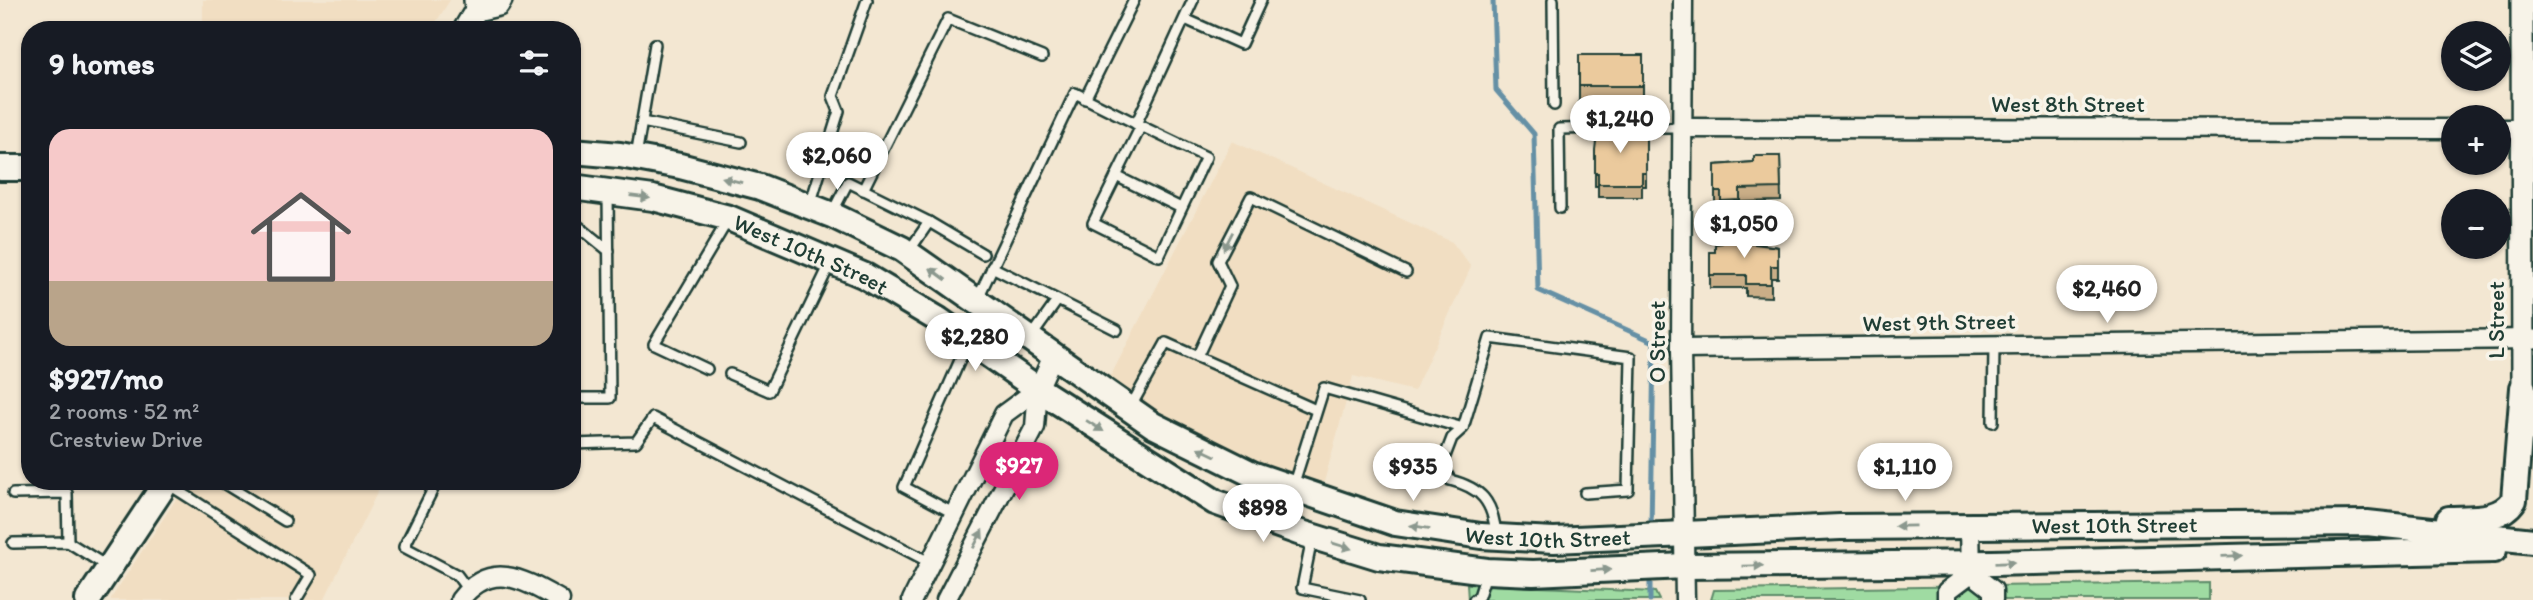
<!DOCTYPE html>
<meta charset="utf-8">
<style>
body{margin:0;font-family:Itim,sans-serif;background:#20242c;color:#f1f3f6;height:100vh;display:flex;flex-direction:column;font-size:26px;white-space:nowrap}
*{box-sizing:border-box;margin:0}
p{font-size:23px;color:#9ea1a6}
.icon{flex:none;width:38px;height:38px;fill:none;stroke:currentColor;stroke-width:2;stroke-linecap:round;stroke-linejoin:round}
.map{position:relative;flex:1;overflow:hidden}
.drawer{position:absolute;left:21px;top:21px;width:560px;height:469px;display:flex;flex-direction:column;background:#171b24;border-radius:28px;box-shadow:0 2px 5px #0004}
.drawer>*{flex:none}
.tools{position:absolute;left:2441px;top:21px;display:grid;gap:14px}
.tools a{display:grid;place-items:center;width:70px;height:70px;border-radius:50%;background:#171b24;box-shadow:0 2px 5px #0004;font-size:35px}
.price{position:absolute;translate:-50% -60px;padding:0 16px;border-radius:24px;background:#fff;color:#222;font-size:23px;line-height:46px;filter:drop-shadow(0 2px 4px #0008)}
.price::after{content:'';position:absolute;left:50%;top:42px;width:21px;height:16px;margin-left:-10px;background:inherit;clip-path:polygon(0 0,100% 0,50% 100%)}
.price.selected{background:#db2777;color:#fff}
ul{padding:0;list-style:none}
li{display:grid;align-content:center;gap:14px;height:371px;padding:0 28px}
li span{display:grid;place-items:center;height:217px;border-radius:21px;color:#555}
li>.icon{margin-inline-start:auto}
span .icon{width:126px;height:126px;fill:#fffc;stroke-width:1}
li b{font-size:30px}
h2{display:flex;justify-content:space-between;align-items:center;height:84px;padding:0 28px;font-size:30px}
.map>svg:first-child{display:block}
</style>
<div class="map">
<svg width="2533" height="600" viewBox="0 0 2533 600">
<rect width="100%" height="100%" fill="#f3e7d2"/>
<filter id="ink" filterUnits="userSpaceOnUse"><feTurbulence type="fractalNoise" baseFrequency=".0143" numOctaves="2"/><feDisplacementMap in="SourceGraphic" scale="14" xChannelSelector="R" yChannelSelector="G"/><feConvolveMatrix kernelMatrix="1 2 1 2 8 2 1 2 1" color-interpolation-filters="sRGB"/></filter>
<g filter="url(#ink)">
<!-- built -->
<g fill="#f1dec2">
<path d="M203 0H450L431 30H203Z"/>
<path d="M1232 141 1452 242 1471 267 1414 391 1353 376 1321 493 1208 446 1107 383Z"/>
<path d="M188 481H383L324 600H110Z"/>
</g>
<!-- green -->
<g fill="#9fdba2" stroke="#5f8c6b" stroke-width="2">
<path d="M2209 583V600H1711L1714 590Z"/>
<path d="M1467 584 1655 592 1659 600H1468Z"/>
</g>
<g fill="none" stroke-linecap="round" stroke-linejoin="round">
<!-- stream -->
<g stroke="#6590a5" stroke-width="5">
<path d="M1493 0 1496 90 1534 134 1538 290 1654 342 1651 530"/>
<path d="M1650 600V575"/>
</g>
<defs>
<g id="service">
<path d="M1553 0 1554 105"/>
<path d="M1185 19 1241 44 1261 0"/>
<path d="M1085 99 1134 0"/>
<path d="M642 122 741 142"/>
<path d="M1136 124 1193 0"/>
<path d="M1632 128H1683"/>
<path d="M636 156 655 44"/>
<path d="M1116 176 1181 208"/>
<path d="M863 190 948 19 1042 57"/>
<path d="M810 205 839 111 833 96 867 0"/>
<path d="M1560 208 1559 129 1607 128"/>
<path d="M832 213 848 182 929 222"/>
<path d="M572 221 609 251"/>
<path d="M909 251 929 222 983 254"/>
<path d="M992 267 1117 330"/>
<path d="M977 300 1075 93 1141 126 1093 223 1159 256 1206 157 1141 126"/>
<path d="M1032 336 1057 301"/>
<path d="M1197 357 1230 286 1218 261 1251 197 1406 272"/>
<path d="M707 369 654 344 728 220"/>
<path d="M730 374 769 391 831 262"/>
<path d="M572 398H610L608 194"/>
<path d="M1130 408 1166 343 1316 410"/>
<path d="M1993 422 1994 346"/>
<path d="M1463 428 1452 438 1442 464 1450 480C1481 488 1493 501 1496 535"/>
<path d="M572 444 636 442 653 418 931 563"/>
<path d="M220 481 285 521"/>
<path d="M437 481 404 547 457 575 468 590"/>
<path d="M168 484 311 575 296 600"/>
<path d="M1293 486 1324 388 1463 428 1490 338 1631 357 1628 490 1585 493"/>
<path d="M13 494 67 493 68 542"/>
<path d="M955 514 904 487 968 342"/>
<path d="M1312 539 1302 588 1360 600"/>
<path d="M13 543 68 542 108 567"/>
<path d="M1474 600 1479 596 1486 574"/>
</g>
<g id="minor">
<path d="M1683 0 1681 349 1685 600"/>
<path d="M1683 128 2454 129"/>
<path d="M2499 129H2522"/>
<path d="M1681 349 2533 339"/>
<path d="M1970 526 1971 573"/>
<path d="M460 600C491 559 524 580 560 600"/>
<path d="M912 600 1004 414 1038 389"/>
<path d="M946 600 1035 427 1038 389 1053 356"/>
<path d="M1947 600V591L1971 573 1993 590V600"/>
</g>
<g id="tertiary">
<path d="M2522 0 2523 388 2533 430"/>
<path d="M476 10 498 5 501 0"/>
<path d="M464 30 476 10 475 0"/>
</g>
<g id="secondary">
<path id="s1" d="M572 151 620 155 680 166 760 187 832 215 902 249 1153 425 1252 474 1395 523 1481 536 1554 540 1840 527 2367 523 2533 541"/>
<path d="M0 168H30"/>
<path id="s2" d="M572 187 653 198 729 218 865 276 939 320 1038 389 1215 502 1298 532 1379 557 1487 571 1533 573 1685 566 1993 563 2494 550"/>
<path d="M2449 519C2473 518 2500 521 2514 500L2523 388"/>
<path d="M88 600 167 481"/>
</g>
</defs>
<!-- service casing -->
<use href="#service" stroke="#1f3d34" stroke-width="14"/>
<!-- minor casing -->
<use href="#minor" stroke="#1f3d34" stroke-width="23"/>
<!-- tertiary casing -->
<use href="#tertiary" stroke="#1f3d34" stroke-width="26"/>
<!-- secondary casing -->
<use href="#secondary" stroke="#1f3d34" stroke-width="30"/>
<!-- service -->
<use href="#service" stroke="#f7f3e8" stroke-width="9"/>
<!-- minor -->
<use href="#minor" stroke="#f7f3e8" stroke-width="18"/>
<!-- tertiary -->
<use href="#tertiary" stroke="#f7f3e8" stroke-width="21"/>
<!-- secondary -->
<use href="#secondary" stroke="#f7f3e8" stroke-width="24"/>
</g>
<!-- wall -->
<g fill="#caae87" stroke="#1f3d34" stroke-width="2">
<rect x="1579" y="55" width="64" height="49"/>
<path d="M1642 136H1646V186H1642V197H1598V186H1595V162Z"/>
<path d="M1780 156 1781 201 1740 202V213H1721V205H1715V165L1754 162Z"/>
<path d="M1740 242 1778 247V278H1771V297L1746 296V288H1710V252H1715L1722 243Z"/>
</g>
<!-- building -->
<g fill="#ebca9d" stroke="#1f3d34" stroke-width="2">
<rect x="1579" y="55" width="64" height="31"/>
<path d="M1598 125H1642V136H1646V173H1642V184H1598V173H1595V150Z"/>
<path d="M1754 156H1780L1781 188 1740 189V200L1721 201V192H1715V165L1754 162Z"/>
<path d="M1723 233H1740V242L1778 247V266H1771V284H1746V275H1710V252H1715V244L1722 243Z"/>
</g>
<!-- one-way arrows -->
<defs><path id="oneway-solid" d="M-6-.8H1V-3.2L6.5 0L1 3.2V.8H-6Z" transform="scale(1.75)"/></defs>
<g fill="#8b988e">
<use href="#oneway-solid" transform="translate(732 180) rotate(-165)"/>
<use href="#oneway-solid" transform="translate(640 197) rotate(7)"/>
<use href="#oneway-solid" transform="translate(1228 241) rotate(117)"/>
<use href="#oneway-solid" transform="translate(938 274) rotate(-144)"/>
<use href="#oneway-solid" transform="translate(1095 426) rotate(32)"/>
<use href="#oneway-solid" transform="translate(1207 452) rotate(-154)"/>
<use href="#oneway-solid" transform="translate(1905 526) rotate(179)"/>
<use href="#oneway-solid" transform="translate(1420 527) rotate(-171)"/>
<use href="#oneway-solid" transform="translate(978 539) rotate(-63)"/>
<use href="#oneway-solid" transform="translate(1342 546) rotate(17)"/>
<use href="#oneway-solid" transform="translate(2232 556) rotate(-2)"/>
<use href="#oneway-solid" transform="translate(2005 563) rotate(-2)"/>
<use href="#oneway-solid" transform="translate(1753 566) rotate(-1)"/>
<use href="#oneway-solid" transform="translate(1601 570) rotate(-3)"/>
</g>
</g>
<g text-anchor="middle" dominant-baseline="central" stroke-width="7" stroke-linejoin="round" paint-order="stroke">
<!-- street labels -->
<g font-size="23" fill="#1f3d34" stroke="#f7f3e8">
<text x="2068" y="104">West 8th Street</text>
<text stroke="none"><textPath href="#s2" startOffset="250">West 10th Street</textPath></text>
<text transform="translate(2496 320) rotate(-90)">L Street</text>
<text transform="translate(1939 322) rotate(-1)">West 9th Street</text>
<text transform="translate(1657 342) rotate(-90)">O Street</text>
<text stroke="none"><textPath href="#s1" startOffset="1636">West 10th Street</textPath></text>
<text stroke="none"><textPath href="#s1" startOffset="1069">West 10th Street</textPath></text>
</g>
</g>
</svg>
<div class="tools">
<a><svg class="icon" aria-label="layers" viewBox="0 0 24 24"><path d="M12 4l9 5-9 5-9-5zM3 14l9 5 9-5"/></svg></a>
<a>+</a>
<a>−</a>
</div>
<b class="price" style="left:1620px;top:155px">$1,240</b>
<b class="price" style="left:837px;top:192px">$2,060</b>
<b class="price" style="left:1744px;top:260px">$1,050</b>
<b class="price" style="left:2107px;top:325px">$2,460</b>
<b class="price" style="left:975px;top:373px">$2,280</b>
<b class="price selected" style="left:1019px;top:502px">$927</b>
<b class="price" style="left:1413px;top:503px">$935</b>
<b class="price" style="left:1905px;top:503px">$1,110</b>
<b class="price" style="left:1263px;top:544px">$898</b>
<section class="drawer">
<h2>9 homes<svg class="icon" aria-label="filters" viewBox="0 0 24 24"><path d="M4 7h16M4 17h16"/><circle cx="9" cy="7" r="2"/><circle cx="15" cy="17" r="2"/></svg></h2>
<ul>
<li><span style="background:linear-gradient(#f6c9c9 70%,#b9a48a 0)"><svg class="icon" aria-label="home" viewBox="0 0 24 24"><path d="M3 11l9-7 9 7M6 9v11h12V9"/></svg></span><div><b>$927/mo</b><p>2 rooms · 52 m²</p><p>Crestview Drive</p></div></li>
</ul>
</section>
</div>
